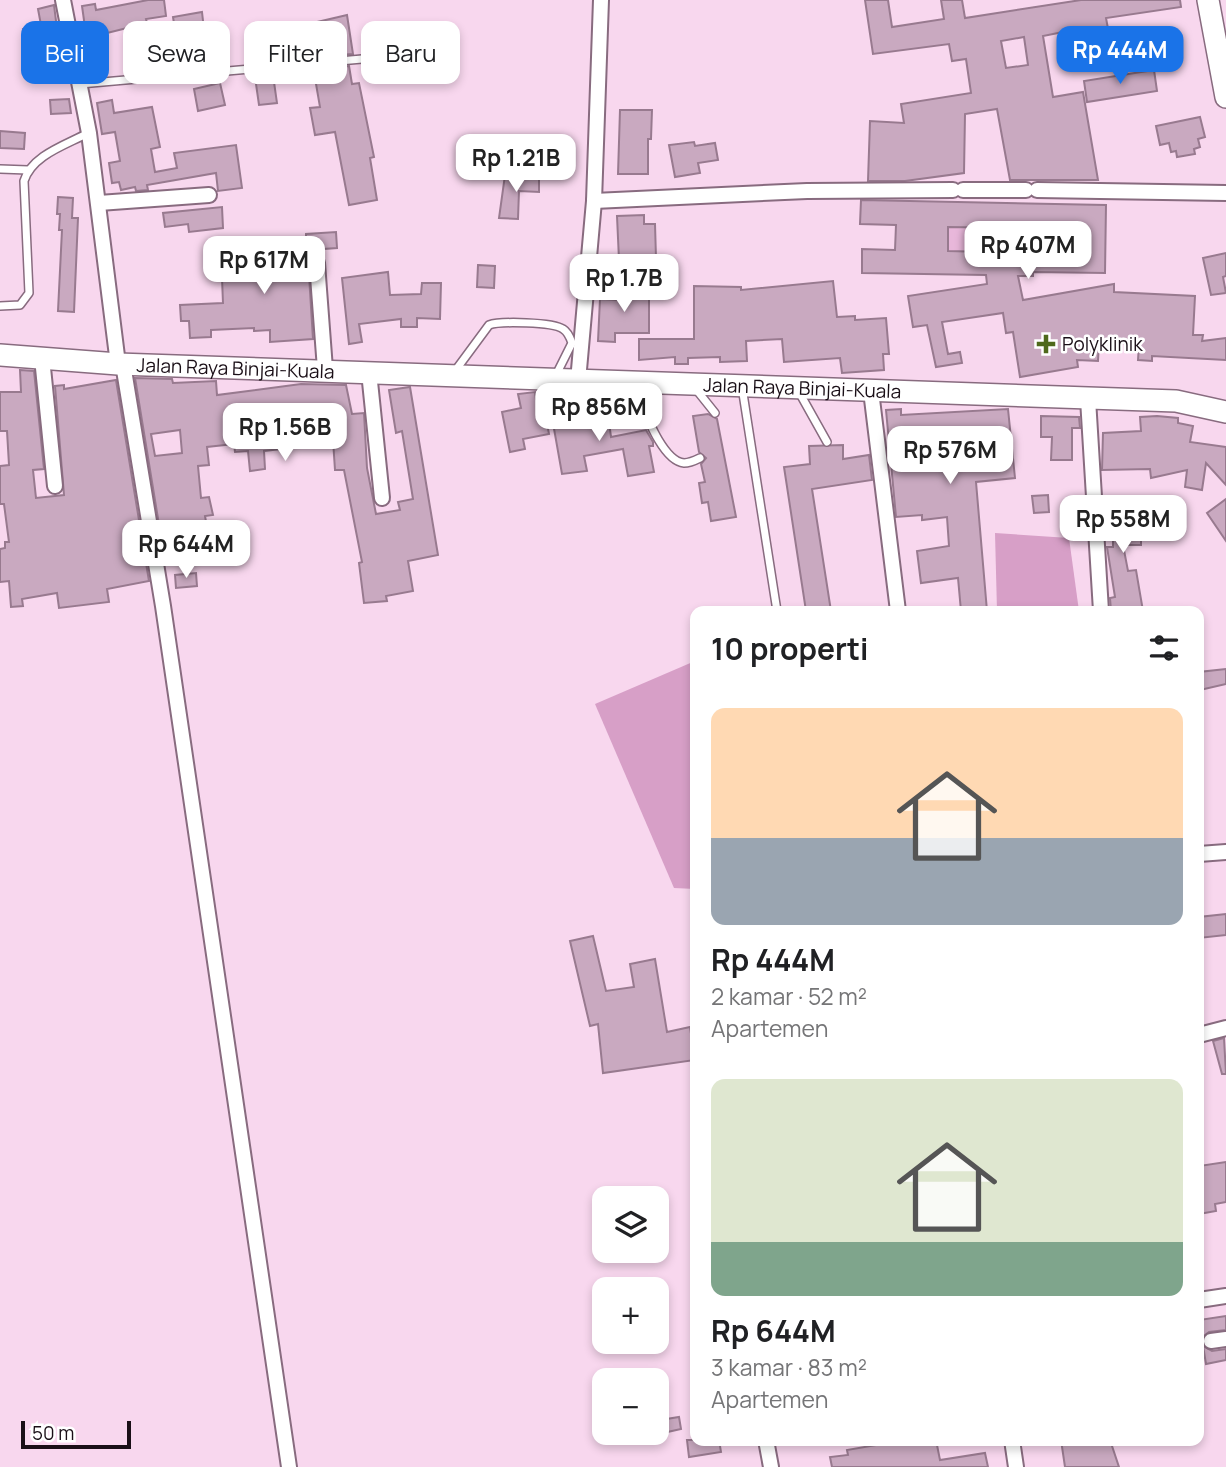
<!DOCTYPE html>
<html lang="id">
<meta charset="utf-8">
<style>
body{margin:0;font-family:Manrope,sans-serif;background:#f6f6f6;color:#202124;height:100vh;display:flex;flex-direction:column;font-size:26px;white-space:nowrap}
*{box-sizing:border-box;margin:0}
p{font-size:23px;color:#757577}
.icon{flex:none;width:38px;height:38px;fill:none;stroke:currentColor;stroke-width:2;stroke-linecap:round;stroke-linejoin:round}
.map{position:relative;flex:1;overflow:hidden}
.details{position:absolute;left:690px;top:606px;width:514px;height:840px;display:flex;flex-direction:column;background:#fff;border-radius:14px;box-shadow:0 4px 10px #0003}
.details>*{flex:none}
.guide{position:absolute;left:21px;top:21px;width:564px;height:63px;display:flex;gap:14px}
.buttons{position:absolute;left:592px;top:1186px;display:grid;gap:14px}
.buttons a{display:grid;place-items:center;width:77px;height:77px;border-radius:14px;background:#fff;box-shadow:0 4px 10px #0003;font-size:35px}
.scale{position:absolute;left:21px;bottom:18px;width:110px;box-sizing:border-box;padding-left:7px;border:4px solid #1a0f17;border-top:0;font-size:19px;line-height:24px;white-space:nowrap;color:#1a0f17;-webkit-text-stroke:5px #fff;paint-order:stroke}
.price{position:absolute;translate:-50% -60px;padding:0 16px;border-radius:14px;background:#fff;color:#222;font-size:23px;line-height:46px;filter:drop-shadow(0 2px 4px #0008)}
.price::after{content:'';position:absolute;left:50%;top:42px;width:21px;height:16px;margin-left:-10px;background:inherit;clip-path:polygon(0 0,100% 0,50% 100%)}
.price.current{background:#1a73e8;color:#fff}
ul{padding:0;list-style:none}
li{display:grid;align-content:center;gap:14px;height:371px;padding:0 21px}
li span{display:grid;place-items:center;height:217px;border-radius:14px;color:#555}
li>.icon{margin-inline-start:auto}
span .icon{width:126px;height:126px;fill:#fffc;stroke-width:1}
li b{font-size:30px}
h2{display:flex;justify-content:space-between;align-items:center;height:84px;padding:0 21px;font-size:30px}
.pill{padding:0 24px;border-radius:14px;background:#fff;box-shadow:0 4px 10px #0003;font-size:24px;line-height:63px}
.pill.current{background:#1a73e8;color:#fff}
.map>svg:first-child{display:block}
</style>
<div class="map">
<svg width="1226" height="1467" viewBox="0 0 1226 1467">
<rect width="100%" height="100%" fill="#f8d7ee"/>
<!-- green -->
<path fill="#e8b7da" d="M948 227 1024 228 1023 253 948 251Z"/>
<!-- forest -->
<g fill="#d79fc7">
<path d="M995 533 1069 538 1079 611H997Z"/>
<path d="M695 661V889L674 888 595 704Z"/>
</g>
<!-- building -->
<g fill="#c9a9c0" stroke="#987a8f" stroke-width="2" fill-rule="evenodd">
<path d="M148 0H164L166 16 146 19 147 23 103 34 106 53 89 56 82 6 95 4 96 10Z"/>
<path d="M865 0H888L892 27 944 19 941 0H962L965 18 1081 0H1180L1181 7 1106 18 1112 50 1078 57 1073 30 1043 36 1053 97 1083 92 1098 180H1010L997 109 965 114 964 173 905 181H868L870 121 904 123 901 104 971 93 966 59 952 61 949 44 873 54ZM1024 37 1028 65 1006 68 1001 41Z"/>
<path d="M54 5 63 76 38 77 36 48 27 50 23 29 41 25 38 9Z"/>
<path d="M202 12 207 56 180 61 173 17Z"/>
<path d="M347 15 353 54 325 56 317 22Z"/>
<path d="M349 66 352 84 359 83 374 157 370 158 377 200 349 205 335 132 315 135 310 108 320 107 315 78 329 76 327 68Z"/>
<path d="M1154 70 1157 91 1087 102 1084 81Z"/>
<path d="M273 75 277 103 259 105 255 77Z"/>
<path d="M220 83 225 105 198 111 194 89Z"/>
<path d="M69 99 71 113 51 114 50 100Z"/>
<path d="M112 100 114 113 152 107 160 147 151 149 155 172 177 168 174 153 236 145 242 188 218 191 216 173 147 185 148 190 136 191 135 187 121 190 119 182 112 183 109 163 120 161 115 132 102 134 97 103Z"/>
<path d="M620 110H652L651 139H648V174H618Z"/>
<path d="M1200 117 1205 137 1198 139 1200 147 1194 149 1195 154 1177 157 1176 151 1171 152 1169 143 1160 145 1156 126Z"/>
<path d="M0 131 25 133 24 149 0 148Z"/>
<path d="M694 142 695 146 715 143 718 160 698 163 700 173 675 177 669 145Z"/>
<path d="M505 175 539 177V192L519 191 518 219 499 218Z"/>
<path d="M58 197 73 198 72 218H78L74 312 58 311 62 230H59L60 214H57Z"/>
<path d="M861 200 1106 205 1105 273 1033 272V276H1018L1023 300 1114 284V292L1195 296 1193 335H1203L1202 341 1226 338V360L1152 356V361L1138 360 1139 344 1099 342 1098 361 1077 360 1078 367 1020 377 1013 332 1006 333 1003 313 942 322 948 354 960 352 962 363 936 367 927 325 913 327 908 296 987 284 986 275 862 273V249L895 250 896 225 860 224ZM948 227 1024 228 1023 253 948 251Z"/>
<path d="M222 207 223 228 189 232 188 224 165 227 163 213Z"/>
<path d="M644 215V224H655L656 258 619 260 617 216Z"/>
<path d="M336 232 337 248 310 250 308 259 313 339 270 342V330L254 331V328L211 330V337L190 338 189 321H181L180 305 223 303 222 278H232L230 244 244 243 246 269 286 266 285 243H306V234Z"/>
<path d="M1226 253V276L1223 277 1226 293 1211 295 1203 258Z"/>
<path d="M478 265 495 266 494 288 477 287Z"/>
<path d="M388 272 390 295 421 294 422 283H441L440 319 417 318V327H401V319L359 324 362 342 349 344 342 278Z"/>
<path d="M833 281 837 317 855 316V320L886 318 889 354H883L884 370 842 373 840 358 784 362 782 339 746 341 747 361 720 362V357L688 358V364H675V357L639 360V339H694V286L741 287V290Z"/>
<path d="M619 286 642 287V297H649V333H615V342L598 341 600 299 619 300Z"/>
<path d="M20 370 34 371 44 469 33 470 36 498 64 495 55 386 64 385V389L116 380 149 581 107 589 109 602 59 608 57 593 22 599 23 606 11 607 9 581 0 582V549L5 548V542H9L4 504H0V466L9 465 7 431H0V392H21Z"/>
<path d="M135 378 172 379 173 383 216 381 217 395 301 384 346 385 352 414 364 413 367 468 376 514 400 510 398 502 413 499 402 431 396 433 389 390 410 387 438 555 408 561 413 591 386 596 387 601 364 603 359 563 362 562 344 470H335L332 425 318 426V417L295 418 298 447 264 451 265 469 250 471 248 451 235 452 234 444 207 447 209 465 198 466 201 498 209 497 213 515 205 516 207 527 186 530V536L162 543ZM180 430 182 453 155 456 151 434Z"/>
<path d="M535 392 536 399 542 398 549 434 523 439 525 449 510 452 502 412 521 408 518 394Z"/>
<path d="M599 405 602 423 609 422 611 437 646 430 653 442V446H649L654 472 628 476 623 449 584 456 587 471 562 474 553 423 573 420 572 409Z"/>
<path d="M901 409V415L1008 409 1015 478 976 482 987 611H961L958 578 921 583 917 551 949 546 947 517 922 520V515L896 517 886 410Z"/>
<path d="M708 414 717 419 736 517 711 521 708 502 702 503 699 483 705 482 701 464 706 458 699 452 693 416Z"/>
<path d="M1041 416 1079 417 1080 428H1072V460H1051L1052 437H1041Z"/>
<path d="M1157 416 1178 418V423L1193 426 1190 442 1226 447V485L1206 463 1202 490 1185 487 1187 470 1151 478 1150 469 1102 470 1103 433 1141 431 1140 417Z"/>
<path d="M843 445V459L869 455 872 480 812 489 831 611H806L784 467 810 464 809 446Z"/>
<path d="M1048 495 1049 512 1034 513 1032 496Z"/>
<path d="M1226 499V541L1207 513Z"/>
<path d="M1136 501 1137 531H1141V545H1123L1128 571 1136 570 1143 611H1111L1110 598 1115 597 1107 547H1113V524H1105L1104 502Z"/>
<path d="M196 573 197 586 176 588 175 575Z"/>
<path d="M1226 669V684L1200 690 1199 672Z"/>
<path d="M1226 914V935L1199 938V917Z"/>
<path d="M593 936 606 991 634 987 630 964 655 959 667 1032 690 1027 695 1060 603 1073 598 1024 590 1026 570 941Z"/>
<path d="M1224 1038 1226 1074H1222L1213 1041Z"/>
<path d="M1226 1162V1202L1215 1204 1216 1211 1199 1214V1166Z"/>
<path d="M1226 1316V1330L1209 1332 1199 1340V1320Z"/>
<path d="M1203 1346 1212 1351 1226 1349V1360L1206 1364Z"/>
<path d="M679 1417 681 1429 663 1433 660 1420Z"/>
<path d="M687 1440H719L721 1452 689 1457Z"/>
<path d="M905 1440H936L940 1460 985 1453 988 1467H832L830 1457 848 1455 847 1450Z"/>
<path d="M1061 1440H1110L1119 1467H1065Z"/>
</g>
<g fill="none" stroke-linecap="round" stroke-linejoin="round">
<defs>
<g id="lane">
<path d="M80 84 362 59"/>
<path d="M0 169 28 170"/>
<path d="M0 306 20 305 29 293 24 181C32 155 66 145 88 133"/>
<path d="M455 371 489 325C500 321 553 322 563 329 568 332 570 337 572 343L555 377"/>
<path d="M634 387C643 406 661 461 684 463 689 463 696 460 700 458"/>
<path d="M742 387 777 611"/>
<path d="M695 388 715 413"/>
<path d="M799 392 827 442"/>
</g>
<g id="street">
<path d="M63 0 89 133 118 364"/>
<path d="M963 190H1026"/>
<path d="M1037 190 1226 193"/>
<path d="M594 201 807 191 953 190"/>
<path d="M99 203 209 195"/>
<path d="M317 263 325 369"/>
<path d="M42 358 55 486"/>
<path d="M123 364 163 606 289 1467"/>
<path d="M369 372 382 498"/>
<path d="M578 381 594 201 601 0"/>
<path d="M871 391 898 611"/>
<path d="M1088 399 1101 611"/>
<path d="M1199 854 1226 852"/>
<path d="M1199 1035 1226 1028"/>
<path d="M1199 1300 1226 1296"/>
<path d="M1211 1341 1226 1339"/>
<path d="M766 1440 771 1467"/>
<path d="M1012 1440 1016 1467"/>
</g>
<g id="secondary">
<path d="M1208 0 1226 97"/>
<path id="s1" d="M0 355 118 364 1176 401 1226 412"/>
</g>
</defs>
<!-- lane casing -->
<use href="#lane" stroke="#886b7f" stroke-width="10"/>
<!-- street casing -->
<use href="#street" stroke="#886b7f" stroke-width="18"/>
<!-- secondary casing -->
<use href="#secondary" stroke="#886b7f" stroke-width="24"/>
<!-- lane -->
<use href="#lane" stroke="#fff" stroke-width="7"/>
<!-- street -->
<use href="#street" stroke="#fff" stroke-width="14"/>
<!-- secondary -->
<use href="#secondary" stroke="#fff" stroke-width="21"/>
</g>
<!-- markers -->
<path fill="#4e691c" stroke="#fff" stroke-width="2.5" d="M1042.5 333.5h7v7h7v7h-7v7h-7v-7h-7v-7h7z"/>
<g text-anchor="middle" dominant-baseline="central" stroke-width="5" stroke-linejoin="round" paint-order="stroke">
<!-- poi labels -->
<g font-size="19" fill="#1a0f17" stroke="#fff" text-anchor="start">
<text x="1062" y="344">Polyklinik</text>
</g>
<!-- street labels -->
<g font-size="19" fill="#1a0f17" stroke="#fff">
<text stroke="none"><textPath href="#s1" startOffset="236">Jalan Raya Binjai-Kuala</textPath></text>
<text stroke="none"><textPath href="#s1" startOffset="803">Jalan Raya Binjai-Kuala</textPath></text>
</g>
</g>
</svg>
<div class="buttons">
<a><svg class="icon" aria-label="layers" viewBox="0 0 24 24"><path d="M12 4l9 5-9 5-9-5zM3 14l9 5 9-5"/></svg></a>
<a>+</a>
<a>−</a>
</div>
<div class="scale">50 m</div>
<b class="price current" style="left:1120px;top:86px">Rp 444M</b>
<b class="price" style="left:516px;top:194px">Rp 1.21B</b>
<b class="price" style="left:1028px;top:281px">Rp 407M</b>
<b class="price" style="left:264px;top:296px">Rp 617M</b>
<b class="price" style="left:624px;top:314px">Rp 1.7B</b>
<b class="price" style="left:599px;top:443px">Rp 856M</b>
<b class="price" style="left:285px;top:463px">Rp 1.56B</b>
<b class="price" style="left:950px;top:486px">Rp 576M</b>
<b class="price" style="left:1123px;top:555px">Rp 558M</b>
<b class="price" style="left:186px;top:580px">Rp 644M</b>
<div class="guide">
<a class="pill current">Beli</a>
<a class="pill">Sewa</a>
<a class="pill">Filter</a>
<a class="pill">Baru</a>
</div>
<section class="details">
<h2>10 properti<svg class="icon" aria-label="filters" viewBox="0 0 24 24"><path d="M4 7h16M4 17h16"/><circle cx="9" cy="7" r="2"/><circle cx="15" cy="17" r="2"/></svg></h2>
<ul>
<li><span style="background:linear-gradient(#ffd9b3 60%,#9aa5b1 0)"><svg class="icon" aria-label="home" viewBox="0 0 24 24"><path d="M3 11l9-7 9 7M6 9v11h12V9"/></svg></span><div><b>Rp 444M</b><p>2 kamar · 52 m²</p><p>Apartemen</p></div></li>
<li><span style="background:linear-gradient(#dfe7d0 75%,#7fa58c 0)"><svg class="icon" aria-label="home" viewBox="0 0 24 24"><path d="M3 11l9-7 9 7M6 9v11h12V9"/></svg></span><div><b>Rp 644M</b><p>3 kamar · 83 m²</p><p>Apartemen</p></div></li>
</ul>
</section>
</div>
